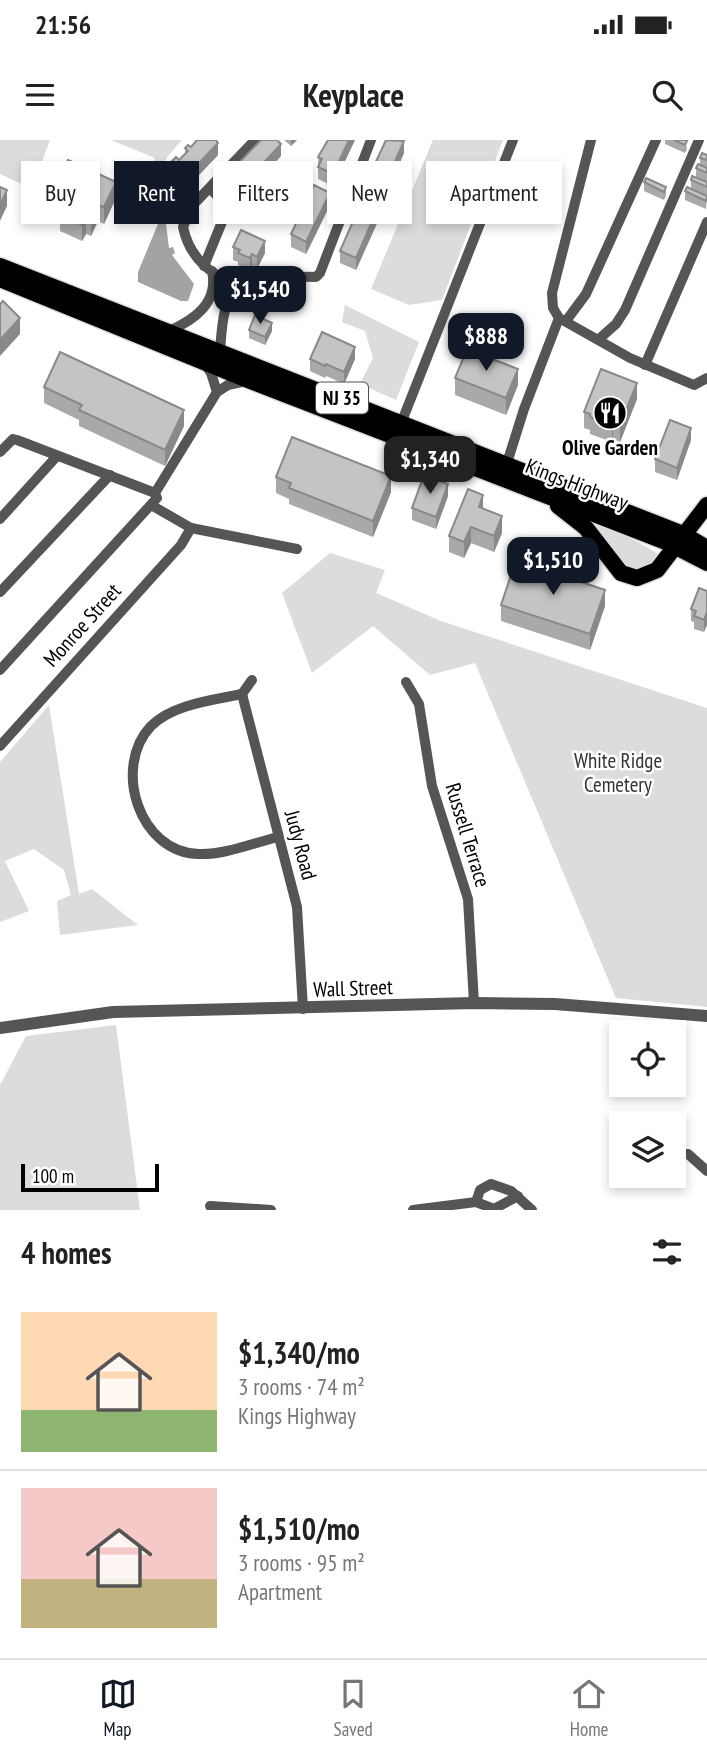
<!DOCTYPE html>
<meta charset="utf-8">
<style>
body{margin:0;font-family:"PT Sans Narrow",sans-serif;background:#f2f2f2;color:#222;height:100vh;display:flex;flex-direction:column;font-size:26px;white-space:nowrap}
*{box-sizing:border-box;margin:0}
p{font-size:23px;color:#767676}
.icon{flex:none;width:38px;height:38px;fill:none;stroke:currentColor;stroke-width:2;stroke-linecap:round;stroke-linejoin:round}
.map{position:relative;height:1070px;overflow:hidden}
.sheet{display:flex;flex-direction:column;background:#fff;flex:1}
.sheet>*{flex:none}
.top-card{position:absolute;left:21px;top:21px;width:665px;height:63px;display:flex;gap:14px}
.fabs{position:absolute;left:609px;top:880px;display:grid;gap:14px}
.fabs a{display:grid;place-items:center;width:77px;height:77px;border-radius:0px;background:#fff;box-shadow:0 4px 10px #0003;font-size:35px}
.scale{position:absolute;left:21px;bottom:18px;width:138px;box-sizing:border-box;padding-left:7px;border:4px solid #000;border-top:0;font-size:19px;line-height:24px;white-space:nowrap;color:#000;-webkit-text-stroke:5px #fff;paint-order:stroke}
.price{position:absolute;translate:-50% -60px;padding:0 16px;border-radius:14px;background:#111827;color:#fff;font-size:23px;line-height:46px;filter:drop-shadow(0 2px 4px #0008)}
.price::after{content:'';position:absolute;left:50%;top:42px;width:21px;height:16px;margin-left:-10px;background:inherit;clip-path:polygon(0 0,100% 0,50% 100%)}
.price.active{background:#222;color:#fff}
ul{padding:0;list-style:none}
li{display:flex;align-items:center;gap:21px;height:175px;padding:0 21px}
li+li{border-top:2px solid #e0e0e0}
li span{display:grid;place-items:center;flex:none;width:196px;height:140px;border-radius:0px;color:#555}
li>.icon{margin-inline-start:auto}
span .icon{width:84px;height:84px;fill:#fffc;stroke-width:1}
li b{font-size:30px}
h2{display:flex;justify-content:space-between;align-items:center;height:84px;padding:0 21px;font-size:30px}
.pill{padding:0 24px;border-radius:0px;background:#fff;box-shadow:0 4px 10px #0003;font-size:24px;line-height:63px}
.pill.active{background:#111827;color:#fff}
.status{display:flex;justify-content:space-between;align-items:center;height:49px;padding:0 35px;background:#fff;direction:ltr}
.status svg{height:19px;fill:currentColor}
header{display:flex;justify-content:space-between;align-items:center;height:91px;padding:0 21px;background:#fff;font-size:32px;font-weight:700}
.tab-bar{display:flex;justify-content:space-around;align-items:center;height:98px;border-top:2px solid #e0e0e0;background:#fff;font-size:19px;color:#767676}
.tab-bar a{display:grid;justify-items:center;gap:4px}
.tab-bar .active{color:#111827}
.map>svg:first-child{display:block}
</style>
<div class="status"><b>21:56</b><svg viewBox="0 0 49 12"><path d="M0 12V9h3v3zM5 12V6h3v6zM10 12V3h3v9zM15 12V0h3v12zM26 1h20v11H26zM47 4h2v5h-2z"/></svg></div>
<header><svg class="icon" aria-label="menu" viewBox="0 0 24 24"><path d="M4 6h16M4 12h16M4 18h16"/></svg>Keyplace<svg class="icon" aria-label="search" viewBox="0 0 24 24"><circle cx="10" cy="10" r="6"/><path d="M15 15l6 6"/></svg></header>
<div class="map">
<svg width="707" height="1070" viewBox="0 0 707 1070">
<rect width="100%" height="100%" fill="#fff"/>
<!-- green -->
<g fill="#dcdcdc">
<path d="M0 0H50L32 49 0 34Z"/>
<path d="M111 0H182L168 16 136 69 155 18Z"/>
<path d="M433 0H503L442 160 409 165 371 149Z"/>
<path d="M345 165 419 202 396 260 360 244 373 218 365 191 342 182Z"/>
<path d="M592 385C619 390 642 403 662 417L653 427 637 432 623 426Z"/>
<path d="M330 413 385 430 376 453 441 481 707 568V867L616 858 475 523 430 535 373 486 312 533 282 453Z"/>
<path d="M49 565 79 754 92 749 138 785 60 795 57 761 71 755 64 730 34 709 5 721 29 771 0 782V622Z"/>
<path d="M116 885 140 1070H0V945L26 896Z"/>
</g>
<!-- water -->
<path fill="#a3a3a3" d="M160 79 166 83 169 108 173 107 175 113 172 115 194 144 188 161H181L138 142V132Z"/>
<g fill="none" stroke-linecap="round" stroke-linejoin="round">
<defs>
<g id="primary">
<path d="M0 126 683 394 707 408"/>
<path d="M0 139 248 240 666 402 707 423"/>
<path d="M558 366 586 388 621 433 637 438 657 430 707 365"/>
</g>
</defs>
<!-- primary casing -->
<use href="#primary" stroke="#dbdbdb" stroke-width="19"/>
<!-- minor -->
<g stroke="#555" stroke-width="10">
<path d="M255 0 192 66 183 87C189 116 212 141 244 142 268 143 291 135 316 137L320 133 371 0"/>
<path d="M591 0 552 153 553 168 559 178 630 218 694 245 707 238"/>
<path d="M204 126 224 77 225 65 210 48"/>
<path d="M566 181 586 154 656 0"/>
<path d="M169 191C194 180 219 163 212 131"/>
<path d="M599 199 616 184 625 170 699 0"/>
<path d="M220 211C222 188 222 157 242 142"/>
<path d="M205 224 211 233 217 252"/>
<path d="M645 225 707 82"/>
<path d="M402 281 513 0"/>
<path d="M0 312 13 299 17 300 155 353"/>
<path d="M507 323 524 269 559 178"/>
<path d="M151 365 191 388 297 409"/>
<path d="M0 379 57 316"/>
<path d="M0 452 110 335"/>
<path d="M0 530 157 358 155 353 217 252 228 245 246 241"/>
<path d="M406 542 419 564 432 646 468 759 474 863"/>
<path d="M242 554C214 560 173 564 151 586 112 627 139 713 199 714 224 715 253 703 278 697"/>
<path d="M242 554 297 767 303 869"/>
<path d="M242 554 252 540"/>
<path d="M0 606 181 405 191 388"/>
<path d="M674 1014H688L707 1031"/>
<path d="M476 1062 480 1050 491 1044 511 1051 532 1070"/>
<path d="M210 1066 271 1070"/>
<path d="M413 1070 476 1062 494 1069 518 1056"/>
</g>
<!-- tertiary -->
<path stroke="#555" stroke-width="12" d="M0 888 113 872 474 863 555 864 707 876"/>
<!-- primary -->
<use href="#primary" stroke="#000" stroke-width="16"/>
</g>
<!-- wall -->
<g fill="#a9a9a9">
<path d="M284 0H297L291 6Z"/>
<path d="M355 0 333 46 318 39V17Z"/>
<path d="M665 0H685L687 9 685 13 665 4Z"/>
<path d="M191 7 218 15 181 54 168 43V30L172 26V21L179 20 185 14V8Z"/>
<path d="M404 13 382 63 366 55V43Z"/>
<path d="M707 15V42L696 37V28L700 25V18Z"/>
<path d="M281 16 244 56 230 44V32Z"/>
<path d="M691 40 707 42V56L691 48Z"/>
<path d="M644 42 666 47V56L664 60 644 51Z"/>
<path d="M55 47 116 58 104 84 98 81 91 96 86 94 82 101 60 91V84L56 82V64H55Z"/>
<path d="M685 51 707 56 706 69 685 60Z"/>
<path d="M330 65 306 114 291 107V94Z"/>
<path d="M378 81 356 130 340 123V111Z"/>
<path d="M233 107 265 113 257 129 252 127 250 131 238 125V122L233 120Z"/>
<path d="M249 190 272 191 265 205 249 198Z"/>
<path d="M310 219H355L344 244 326 236 325 238 310 231Z"/>
<path d="M455 238 518 245 506 275 455 255Z"/>
<path d="M44 247 184 286 165 326 79 286V280L44 263Z"/>
<path d="M637 259 620 302 613 299 612 302 590 294V290L584 288V272Z"/>
<path d="M691 300 677 340 655 332V319Z"/>
<path d="M276 337 391 352 373 397 289 364V359L276 353Z"/>
<path d="M448 356 436 389 412 380V368Z"/>
<path d="M483 369 502 393 494 412 471 403 464 418 449 412V396Z"/>
<path d="M707 451 704 492 694 489V482L691 481V469Z"/>
<path d="M501 465 605 466 590 510 501 481Z"/>
</g>
<!-- shaded-wall -->
<g fill="#898989">
<path d="M291 0H297L291 6Z"/>
<path d="M349 0H355L333 46V34Z"/>
<path d="M404 1V13L382 63V51Z"/>
<path d="M218 3V15L181 54V42Z"/>
<path d="M281 4V16L244 56V44Z"/>
<path d="M116 42V58L104 84V67Z"/>
<path d="M7 50V66L0 81V65Z"/>
<path d="M330 53V65L306 114V102Z"/>
<path d="M98 65V81L91 96V80Z"/>
<path d="M378 68V81L356 130V118Z"/>
<path d="M86 77V94L82 101V85Z"/>
<path d="M265 101V113L257 129V117Z"/>
<path d="M252 114V127L250 131V118Z"/>
<path d="M20 178V194L0 216V200Z"/>
<path d="M272 183V191L265 205V197Z"/>
<path d="M355 207V219L344 244V232Z"/>
<path d="M518 229V245L506 275V258Z"/>
<path d="M637 243V259L620 302V285Z"/>
<path d="M184 270V286L165 326V310Z"/>
<path d="M613 283V299L612 302V286Z"/>
<path d="M691 288V300L677 340V328Z"/>
<path d="M391 336V352L373 397V381Z"/>
<path d="M448 344V356L436 389V377Z"/>
<path d="M483 355V371L479 367Z"/>
<path d="M502 376V393L494 412V396Z"/>
<path d="M471 387V403L464 418V402Z"/>
<path d="M605 450V466L590 510V494Z"/>
<path d="M707 472V485L704 492V480Z"/>
</g>
<!-- building -->
<g fill="#c4c4c4" stroke="#898989" stroke-width="2">
<path d="M197 0H216L218 3 181 42 168 30 176 23 172 21 176 17 179 20 188 11 185 8 188 5 191 7Z"/>
<path d="M261 0H277L281 4 244 44 230 32Z"/>
<path d="M328 0H349L333 34 318 27 322 19 318 17Z"/>
<path d="M386 0 404 1 382 51 366 43Z"/>
<path d="M674 0H685L687 1 685 5Z"/>
<path d="M702 13 707 15V20L700 18Z"/>
<path d="M68 20 116 42 104 67 98 65 91 80 86 77 82 85 60 75 63 69 56 66 63 51 55 47Z"/>
<path d="M698 24 707 28V33L696 28Z"/>
<path d="M692 36 707 42V47L691 40Z"/>
<path d="M646 38 666 47 664 52 644 42Z"/>
<path d="M314 45 330 53 306 102 291 94Z"/>
<path d="M0 47 7 50 0 65Z"/>
<path d="M687 47 707 56 706 61 685 51Z"/>
<path d="M362 61 378 68 356 118 340 111Z"/>
<path d="M241 90 265 101 257 117 252 114 250 118 238 113 240 110 233 107Z"/>
<path d="M3 161 20 178 0 200V164Z"/>
<path d="M255 175 272 183 265 197 249 190Z"/>
<path d="M322 192 355 207 344 232 326 224 325 226 310 219Z"/>
<path d="M467 209 518 229 506 258 455 238Z"/>
<path d="M60 212 184 270 165 310 79 270 82 265 44 247Z"/>
<path d="M601 229 637 243 620 285 613 283 612 286 590 277V274L584 272Z"/>
<path d="M670 280 691 288 677 328 655 319Z"/>
<path d="M292 297 391 336 373 381 289 348 291 343 276 337Z"/>
<path d="M424 335 448 344 436 377 412 368Z"/>
<path d="M468 349 483 355 479 367 502 376 494 396 471 387 464 402 449 396Z"/>
<path d="M516 420 605 450 590 494 501 465Z"/>
<path d="M699 448 707 451V472L704 480 694 476 696 471 691 469Z"/>
</g>
<!-- icons -->
<defs>
<symbol id="restaurant-disc" viewBox="-11 -11 22 22"><circle r="9.5" fill="#000" stroke="#fff"/><path d="M-5-6h1v4h1v-4h1v4h1v-4h1v5L-1.5 .5V6h-2V.5L-5-1ZM5-6V6H3V1.5H1.5Q1.5-4 5-6Z" fill="#fff"/></symbol>
</defs>
<g fill-rule="evenodd">
<use href="#restaurant-disc" x="591" y="254" width="38" height="38"/>
</g>
<g text-anchor="middle" dominant-baseline="central" stroke-width="5" stroke-linejoin="round" paint-order="stroke">
<!-- shield labels -->
<rect fill="#fff" stroke="#4c4c4c" stroke-width="2" x="316" y="242.5" width="52" height="31" rx="5"/>
<g font-size="19" font-weight="bold" fill="#000">
<text x="342" y="258">NJ 35</text>
</g>
<!-- poi labels -->
<g font-size="21" font-weight="bold" fill="#000" stroke="#fff">
<text x="610" y="307">Olive Garden</text>
</g>
<!-- street labels -->
<g font-size="21" fill="#000" stroke="#fff">
<text transform="translate(577 344) rotate(21)">Kings Highway</text>
<text transform="translate(82 485) rotate(-48)">Monroe Street</text>
<text transform="translate(468 695) rotate(73)">Russell Terrace</text>
<text transform="translate(301 705) rotate(75)">Judy Road</text>
<text transform="translate(353 848) rotate(-2)">Wall Street</text>
</g>
<!-- park labels -->
<g font-size="21" fill="#333" stroke="#fff">
<text x="618" y="620">White Ridge<tspan x="618" dy="24">Cemetery</tspan></text>
</g>
</g>
</svg>
<div class="fabs">
<a><svg class="icon" aria-label="locate" viewBox="0 0 24 24"><circle cx="12" cy="12" r="6"/><path d="M12 2v4M12 18v4M2 12h4M18 12h4"/></svg></a>
<a><svg class="icon" aria-label="layers" viewBox="0 0 24 24"><path d="M12 4l9 5-9 5-9-5zM3 14l9 5 9-5"/></svg></a>
</div>
<div class="scale">100 m</div>
<b class="price" style="left:260px;top:186px">$1,540</b>
<b class="price" style="left:486px;top:233px">$888</b>
<b class="price active" style="left:430px;top:356px">$1,340</b>
<b class="price" style="left:553px;top:457px">$1,510</b>
<div class="top-card">
<a class="pill">Buy</a>
<a class="pill active">Rent</a>
<a class="pill">Filters</a>
<a class="pill">New</a>
<a class="pill">Apartment</a>
</div>
</div>
<section class="sheet">
<h2>4 homes<svg class="icon" aria-label="filters" viewBox="0 0 24 24"><path d="M4 7h16M4 17h16"/><circle cx="9" cy="7" r="2"/><circle cx="15" cy="17" r="2"/></svg></h2>
<ul>
<li><span style="background:linear-gradient(#ffd9b3 70%,#8fb573 0)"><svg class="icon" aria-label="home" viewBox="0 0 24 24"><path d="M3 11l9-7 9 7M6 9v11h12V9"/></svg></span><div><b>$1,340/mo</b><p>3 rooms · 74 m²</p><p>Kings Highway</p></div></li>
<li><span style="background:linear-gradient(#f6c9c9 65%,#c2b280 0)"><svg class="icon" aria-label="home" viewBox="0 0 24 24"><path d="M3 11l9-7 9 7M6 9v11h12V9"/></svg></span><div><b>$1,510/mo</b><p>3 rooms · 95 m²</p><p>Apartment</p></div></li>
</ul>
</section>
<nav class="tab-bar">
<a class="active"><svg class="icon" aria-label="map" viewBox="0 0 24 24"><path d="M3 6l6-2 6 2 6-2v14l-6 2-6-2-6 2zM9 4v14M15 6v14"/></svg>Map</a>
<a><svg class="icon" aria-label="saved" viewBox="0 0 24 24"><path d="M7 4h10v16l-5-4-5 4z"/></svg>Saved</a>
<a><svg class="icon" aria-label="home" viewBox="0 0 24 24"><path d="M3 11l9-7 9 7M6 9v11h12V9"/></svg>Home</a>
</nav>
